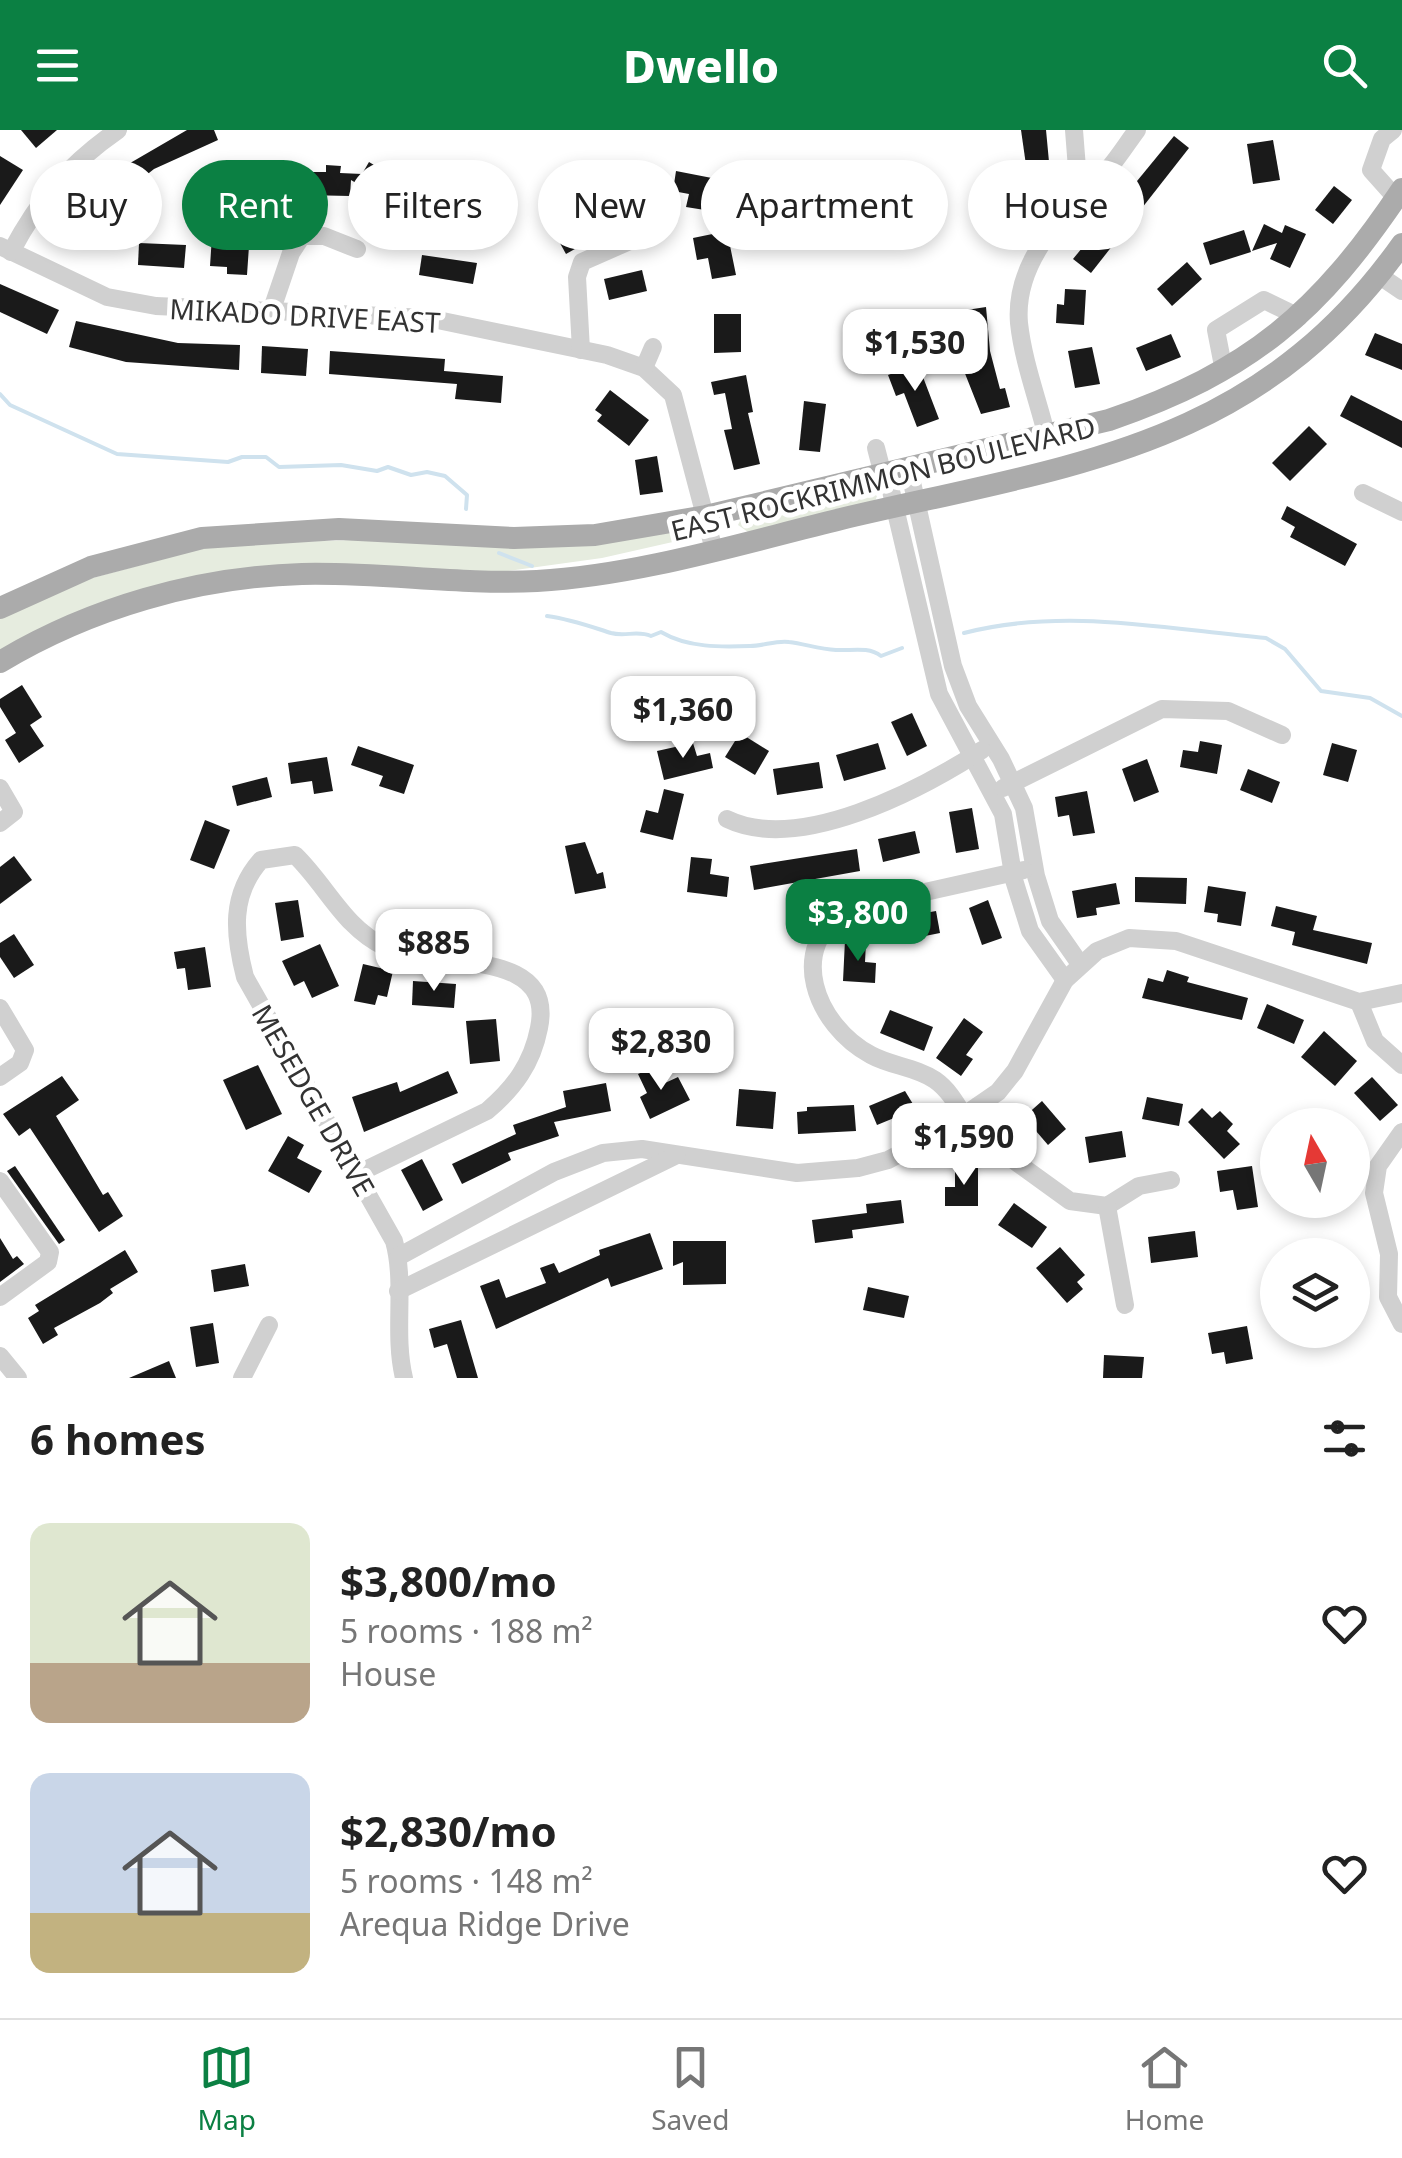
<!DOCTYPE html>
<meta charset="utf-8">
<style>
body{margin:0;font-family:"Noto Sans",sans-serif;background:#f2f2f2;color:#222;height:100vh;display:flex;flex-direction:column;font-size:38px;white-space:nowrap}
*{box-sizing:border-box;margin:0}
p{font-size:32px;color:#767676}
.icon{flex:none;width:55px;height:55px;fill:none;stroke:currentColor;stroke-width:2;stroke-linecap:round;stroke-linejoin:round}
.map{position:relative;height:1248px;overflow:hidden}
.details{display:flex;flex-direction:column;background:#fff;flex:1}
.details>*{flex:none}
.hud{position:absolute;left:30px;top:30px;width:1342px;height:90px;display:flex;gap:20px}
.needle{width:65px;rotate:351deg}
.fabs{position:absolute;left:1260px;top:978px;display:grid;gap:20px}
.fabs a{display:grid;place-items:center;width:110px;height:110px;border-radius:50%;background:#fff;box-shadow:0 5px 15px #0003;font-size:50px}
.price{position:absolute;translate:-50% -85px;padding:0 22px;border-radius:20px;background:#fff;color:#222;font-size:32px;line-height:65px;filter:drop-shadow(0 2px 5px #0008)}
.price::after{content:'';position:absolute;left:50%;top:60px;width:30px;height:22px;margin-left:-15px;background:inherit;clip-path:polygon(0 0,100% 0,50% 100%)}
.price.on{background:#0b8043;color:#fff}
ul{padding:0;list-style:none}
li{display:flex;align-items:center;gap:30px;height:250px;padding:0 30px}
li span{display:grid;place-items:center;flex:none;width:280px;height:200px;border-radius:20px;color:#555}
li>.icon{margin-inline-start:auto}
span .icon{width:120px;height:120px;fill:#fffc;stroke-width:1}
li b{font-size:42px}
h2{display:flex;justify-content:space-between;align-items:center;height:120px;padding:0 30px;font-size:42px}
.tag{padding:0 35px;border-radius:45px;background:#fff;box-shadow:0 5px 15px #0003;font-size:35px;line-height:90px}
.tag.on{background:#0b8043;color:#fff}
header{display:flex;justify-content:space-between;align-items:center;height:130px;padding:0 30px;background:#0b8043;color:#fff;font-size:45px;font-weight:800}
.tabs{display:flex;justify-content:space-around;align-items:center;height:140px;border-top:2px solid #e0e0e0;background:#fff;font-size:28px;color:#767676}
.tabs a{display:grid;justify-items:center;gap:5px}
.tabs .on{color:#0b8043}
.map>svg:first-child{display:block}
</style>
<header><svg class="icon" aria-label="menu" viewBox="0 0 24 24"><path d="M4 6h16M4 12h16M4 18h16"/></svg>Dwello<svg class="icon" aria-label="search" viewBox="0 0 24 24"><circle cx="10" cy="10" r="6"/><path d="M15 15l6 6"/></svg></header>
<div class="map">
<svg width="1402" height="1248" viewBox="0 0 1402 1248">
<rect width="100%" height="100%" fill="#fff"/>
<!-- green -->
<g fill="#e6ecdf">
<path d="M870 357 877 366 875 371 748 402 738 395 741 389Z"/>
<path d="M683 400 686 409 602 428 493 443 274 437 0 522V488L70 454 219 414Z"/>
</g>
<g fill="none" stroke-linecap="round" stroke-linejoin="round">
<!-- stream -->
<g stroke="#cfe2ee" stroke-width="4">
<path d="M0 264 10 275 117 324 228 332 242 327H266L279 337 341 335 377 341 388 337 411 345 427 342 445 346 467 365 466 379"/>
<path d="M499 423 532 436"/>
<path d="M547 486C570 489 589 496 611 503 625 507 637 500 651 506L661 502C688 518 721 517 750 516 763 516 777 510 789 512 805 514 819 519 836 520 851 521 868 516 881 526L902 518"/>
<path d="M964 503C1065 477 1165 499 1266 508L1285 519 1321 561 1370 568 1402 586"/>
</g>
</g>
<!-- building -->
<g fill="#1a1a1a">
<path d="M21 0H57L36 18Z"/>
<path d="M187 0H214L218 10 154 39 125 62 113 43Z"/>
<path d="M1021 0H1046L1049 32 1026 35Z"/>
<path d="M1174 6 1189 18 1091 143 1073 129Z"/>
<path d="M1273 10 1280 50 1253 54 1247 14Z"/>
<path d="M0 26 23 40 0 75Z"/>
<path d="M369 32 404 53 391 74 351 50 350 66 304 65 305 42H326V35L341 36 340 43 362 44Z"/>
<path d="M676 41 717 49 711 81 686 77 689 64 673 61Z"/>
<path d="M281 51 290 70 256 86 247 67Z"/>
<path d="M1334 56 1352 70 1333 94 1315 80Z"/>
<path d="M1015 58 1034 73 1011 103 992 88Z"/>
<path d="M426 63 438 98 417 105 405 70Z"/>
<path d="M569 73 589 111 566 124 545 86Z"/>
<path d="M95 79 102 114 79 118 73 83Z"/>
<path d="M1264 94 1282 103 1285 95 1306 104 1290 138 1270 129 1277 113 1252 121Z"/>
<path d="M1244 100 1251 122 1210 135 1203 113Z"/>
<path d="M727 101 736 145 712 149 708 128 697 130 693 108Z"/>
<path d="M212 106 233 107 232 115 249 116 247 145 227 144V137L210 136Z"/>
<path d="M139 113 186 115 184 138 138 135Z"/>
<path d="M422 125 477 133 473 154 419 145Z"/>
<path d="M1187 132 1202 149 1172 176 1157 159Z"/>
<path d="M642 140 647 161 609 170 604 149Z"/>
<path d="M0 154 59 180 47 204 0 182Z"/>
<path d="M1065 159 1086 160 1084 195 1056 193 1057 174 1064 175Z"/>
<path d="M986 177 990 221 1000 259 1005 258 1010 277 981 284 964 241 970 239 960 181Z"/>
<path d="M714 184H741V222L714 223Z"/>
<path d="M76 191 178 213 240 215 239 240 126 232 69 217Z"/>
<path d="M1375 203 1402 214V240L1365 225Z"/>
<path d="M1171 204 1181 227 1146 241 1136 218Z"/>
<path d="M262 216 308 219 306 246 261 243Z"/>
<path d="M1092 217 1100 254 1075 258 1068 221Z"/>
<path d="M330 221 445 229 444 241 503 246 501 273 455 269 457 254 329 244Z"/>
<path d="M918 234 939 289 917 297 904 263 896 266 888 245Z"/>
<path d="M746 245 753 282 748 283 760 334 734 340 724 300 732 299 725 263 714 265 711 252Z"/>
<path d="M610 260 649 290 629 316 597 291 602 285 595 280Z"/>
<path d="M1351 265 1402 291V318L1340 286Z"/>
<path d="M804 271 826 274 820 322 799 320Z"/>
<path d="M1309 296 1327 314 1290 351 1272 333Z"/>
<path d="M657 326 663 362 640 365 635 330Z"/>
<path d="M1287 376 1357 414 1345 436 1290 407 1295 397 1281 389Z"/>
<path d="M22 555 42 587 30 595 44 616 19 633 5 610 16 603 0 577V569Z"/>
<path d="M912 583 927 616 907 626 891 592Z"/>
<path d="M740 603 769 621 755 645 725 627Z"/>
<path d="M1200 611 1222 615 1217 644 1180 637 1183 620 1198 622Z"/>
<path d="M693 613 697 626 710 623 713 638 664 650 657 621Z"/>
<path d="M878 613 886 639 844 651 836 625Z"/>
<path d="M1332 613 1357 620 1348 652 1323 645Z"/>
<path d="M358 616 414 635 404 664 379 656 383 646 351 635Z"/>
<path d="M327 627 333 661 314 664 312 651 291 654 288 633Z"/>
<path d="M1147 629 1159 662 1134 672 1122 639Z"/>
<path d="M819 632 823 658 777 665 773 639Z"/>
<path d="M1248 639 1280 652 1272 673 1240 660Z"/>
<path d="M267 647 272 667 237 676 232 656Z"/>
<path d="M664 659 684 664 673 710 640 702 646 680 658 683Z"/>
<path d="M1087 661 1095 703 1073 706 1069 685 1058 687 1055 667Z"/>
<path d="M972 678 979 719 956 723 949 682Z"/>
<path d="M205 690 230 700 214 739 190 730Z"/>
<path d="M915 701 920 723 883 732 878 709Z"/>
<path d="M585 712 597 744 603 742 606 758 575 764 565 716Z"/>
<path d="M857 719 860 741 754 760 750 736Z"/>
<path d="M14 726 32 750 0 774V737Z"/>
<path d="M691 727 712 729 710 744 729 747 727 767 687 762Z"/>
<path d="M1135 747 1187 748 1186 774 1135 772Z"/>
<path d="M1116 753 1120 774 1096 778 1097 785 1077 788 1072 761Z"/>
<path d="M1208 756 1246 762 1241 796 1217 792 1218 784 1204 782Z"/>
<path d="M298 770 304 807 281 811 275 773Z"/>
<path d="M988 770 1002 808 982 815 969 778Z"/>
<path d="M1276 776 1317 786 1313 800 1372 813 1367 834 1292 815 1295 802 1271 796Z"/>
<path d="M936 781 940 803 890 813 886 790Z"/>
<path d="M14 804 34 835 14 848 0 827V813Z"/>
<path d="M845 810 866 812 865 832 876 833 875 853 843 851Z"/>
<path d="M320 814 339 856 312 868 304 851 294 856 282 831Z"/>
<path d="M205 817 211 857 188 860 185 838 177 839 174 822Z"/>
<path d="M363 834 393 841 387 867 378 865 375 875 354 871Z"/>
<path d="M1167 840 1189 847 1187 852 1248 868 1242 890 1142 868 1148 848 1163 852Z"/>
<path d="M413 851 456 854 454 878 412 875Z"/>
<path d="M1267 874 1304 890 1294 914 1257 898Z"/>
<path d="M890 880 933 897 924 921 880 903Z"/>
<path d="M964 888 983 902 966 925 973 929 961 946 936 928Z"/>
<path d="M496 889 500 931 470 934 466 891Z"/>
<path d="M1324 901 1357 931 1335 956 1301 927Z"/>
<path d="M258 935 282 984 246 1000 223 950Z"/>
<path d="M657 936 665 953 678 947 690 970 650 989 640 967 647 963 638 944Z"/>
<path d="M448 941 458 963 364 1002 352 967 397 952 400 962Z"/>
<path d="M62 946 79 970 56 986 103 1065 108 1062 123 1086 99 1102 30 998 19 1006 3 984Z"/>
<path d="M1372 947 1398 975 1380 991 1354 963Z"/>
<path d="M606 953 611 981 554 992 559 1006 508 1023 511 1030 462 1054 452 1034 516 1004 513 995 566 977 563 961Z"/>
<path d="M739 959 776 962 773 999 736 996Z"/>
<path d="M905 961 916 979 877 995 869 976Z"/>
<path d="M1147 967 1183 974 1179 996 1142 989Z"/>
<path d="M1042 971 1066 999 1048 1015 1024 987Z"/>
<path d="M854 975 856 1001 798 1004 797 982 807 981V977Z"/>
<path d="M1202 978 1212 988 1220 981 1233 994 1227 1001 1240 1014 1224 1029 1188 992Z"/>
<path d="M1122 1001 1126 1027 1089 1033 1085 1007Z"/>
<path d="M288 1006 304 1015 297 1028 322 1041 309 1063 268 1041Z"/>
<path d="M422 1029 443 1070 423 1081 401 1040Z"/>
<path d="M15 1036 65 1110 59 1114 7 1041Z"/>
<path d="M1252 1036 1258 1077 1237 1080 1233 1060 1220 1062 1217 1041Z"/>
<path d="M955 1037 978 1038V1076H945V1057H955Z"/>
<path d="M901 1070 904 1093 852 1100 853 1108 815 1113 812 1090 867 1083 866 1074Z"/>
<path d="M1014 1073 1047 1097 1032 1118 998 1095Z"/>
<path d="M1195 1101 1198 1127 1151 1133 1148 1107Z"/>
<path d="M650 1103 663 1139 611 1157 608 1148 496 1199 480 1156 499 1149 506 1168 546 1153 540 1138 554 1133 559 1143 600 1125 599 1120Z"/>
<path d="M0 1108 13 1129 17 1126 24 1134 0 1152Z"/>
<path d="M673 1111H726V1154L683 1155V1132L673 1136Z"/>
<path d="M1060 1117 1085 1145 1077 1152 1083 1159 1067 1173 1036 1138Z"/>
<path d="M125 1120 138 1142 110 1159 113 1163 100 1173 54 1198 58 1205 43 1214 28 1188 39 1181 35 1175Z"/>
<path d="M245 1134 249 1156 214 1162 211 1140Z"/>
<path d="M868 1157 909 1166 904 1188 863 1180Z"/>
<path d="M461 1190 478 1248H457L447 1214 434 1218 429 1199Z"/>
<path d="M213 1193 219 1233 196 1237 190 1197Z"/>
<path d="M1247 1196 1253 1229 1226 1234 1224 1222 1212 1224 1208 1203Z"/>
<path d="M1104 1225 1144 1227 1142 1248H1103Z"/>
<path d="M169 1231 176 1248H129Z"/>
</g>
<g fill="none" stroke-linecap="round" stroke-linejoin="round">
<!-- minor -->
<g stroke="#d0d0d0" stroke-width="18">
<path d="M1074 0 1079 64"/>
<path d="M1393 0 1382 9 1371 40 1396 68"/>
<path d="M0 116 107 167 156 176 428 188 607 225 644 238 673 265 714 420"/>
<path d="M11 122C39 69 69 34 118 0"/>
<path d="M1380 146 1402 161"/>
<path d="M271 182 291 123 302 106H324L357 119"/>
<path d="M581 220 577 147 582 132 657 99 670 85"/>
<path d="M644 238 653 217"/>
<path d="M1224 241 1216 200 1264 170 1299 187"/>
<path d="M1047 307C1038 270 1023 231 1019 193 1014 134 1059 87 1099 49 1113 36 1125 16 1137 0"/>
<path d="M876 318 883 345"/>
<path d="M909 339 953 536 968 576 1001 629 1024 678 1036 746 1050 791 1080 834"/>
<path d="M887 344 939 564 1003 684 1014 750 1030 801 1065 850"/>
<path d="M1363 363 1402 382"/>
<path d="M0 658 14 682 0 693"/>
<path d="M1003 658 1162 579 1228 581 1282 605"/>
<path d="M727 689C799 724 920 660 982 620"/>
<path d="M1359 872 1375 911 1402 935"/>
<path d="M0 878 25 920 20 933 0 947"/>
<path d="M978 976 1016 1032 1070 1071 1107 1076 1139 1056 1171 1050"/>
<path d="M964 986C956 973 948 959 935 950 916 937 891 936 871 925 816 896 784 816 849 779L1024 740"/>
<path d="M1402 1002 1378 1036 1374 1063 1389 1124 1388 1167 1402 1194"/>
<path d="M357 1044 487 981C514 958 532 934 539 898 556 815 432 840 385 817 344 798 327 756 295 725L261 730C230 765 234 804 245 847L394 1111C406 1155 393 1202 404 1248"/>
<path d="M0 1051 50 1122 48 1132 0 1167"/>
<path d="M1107 1076 1125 1175"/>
<path d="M398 1127 554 1042 603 1023 642 1019 797 1043 858 1038 888 1030 937 1004 998 962 1015 941 1065 850 1097 821 1129 808 1176 811 1359 872 1402 863"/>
<path d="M398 1161 677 1025"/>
<path d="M0 1226 18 1248"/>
<path d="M242 1248 269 1195"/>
</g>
<!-- major -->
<g stroke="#ababab" stroke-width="22">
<path d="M0 478 91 437 202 408 339 399 514 408 595 405 706 386 1109 290C1251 241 1319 183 1402 59"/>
<path d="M0 532C90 478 197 447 302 444 381 442 459 455 537 451 640 445 742 413 841 389 1069 335 1256 320 1402 114"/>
</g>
</g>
<g text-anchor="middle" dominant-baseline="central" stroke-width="10" stroke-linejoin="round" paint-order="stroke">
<!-- street labels -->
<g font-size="28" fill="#333" stroke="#fff">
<text transform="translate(305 185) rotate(3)">MIKADO DRIVE EAST</text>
<text transform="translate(883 348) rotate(-14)">EAST ROCKRIMMON BOULEVARD</text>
<text transform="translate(314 970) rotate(60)">MESEDGE DRIVE</text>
</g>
</g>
</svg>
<div class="fabs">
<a><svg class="needle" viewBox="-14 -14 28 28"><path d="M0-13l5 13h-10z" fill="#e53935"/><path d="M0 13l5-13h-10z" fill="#767676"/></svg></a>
<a><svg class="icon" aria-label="layers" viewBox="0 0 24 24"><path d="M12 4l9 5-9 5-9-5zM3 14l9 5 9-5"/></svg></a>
</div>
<b class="price" style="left:915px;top:264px">$1,530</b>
<b class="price" style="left:683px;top:631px">$1,360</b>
<b class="price on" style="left:858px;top:834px">$3,800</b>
<b class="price" style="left:434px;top:864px">$885</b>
<b class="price" style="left:661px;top:963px">$2,830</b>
<b class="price" style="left:964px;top:1058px">$1,590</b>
<div class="hud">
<a class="tag">Buy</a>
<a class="tag on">Rent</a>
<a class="tag">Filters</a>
<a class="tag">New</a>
<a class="tag">Apartment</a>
<a class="tag">House</a>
</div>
</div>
<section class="details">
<h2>6 homes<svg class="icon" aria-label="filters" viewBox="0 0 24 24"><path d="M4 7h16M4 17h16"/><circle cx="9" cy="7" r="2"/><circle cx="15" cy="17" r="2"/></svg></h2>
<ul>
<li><span style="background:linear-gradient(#dfe7d0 70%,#b9a48a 0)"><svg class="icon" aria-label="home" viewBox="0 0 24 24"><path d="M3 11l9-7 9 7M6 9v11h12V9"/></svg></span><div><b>$3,800/mo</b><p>5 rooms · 188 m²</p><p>House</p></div><svg class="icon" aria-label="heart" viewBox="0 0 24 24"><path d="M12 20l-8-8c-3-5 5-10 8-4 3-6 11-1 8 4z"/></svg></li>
<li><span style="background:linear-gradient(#c9d6e8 70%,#c2b280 0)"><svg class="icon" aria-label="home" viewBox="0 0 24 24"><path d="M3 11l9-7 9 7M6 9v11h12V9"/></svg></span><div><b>$2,830/mo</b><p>5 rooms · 148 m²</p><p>Arequa Ridge Drive</p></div><svg class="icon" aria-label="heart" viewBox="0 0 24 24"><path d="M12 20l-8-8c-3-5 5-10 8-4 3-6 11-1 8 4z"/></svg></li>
</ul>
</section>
<nav class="tabs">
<a class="on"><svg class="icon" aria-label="map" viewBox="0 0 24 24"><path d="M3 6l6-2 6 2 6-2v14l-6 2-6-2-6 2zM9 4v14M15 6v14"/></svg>Map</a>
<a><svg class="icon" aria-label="saved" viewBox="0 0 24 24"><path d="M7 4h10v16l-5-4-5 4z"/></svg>Saved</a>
<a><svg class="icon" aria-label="home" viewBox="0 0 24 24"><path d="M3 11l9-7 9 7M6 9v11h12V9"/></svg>Home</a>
</nav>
